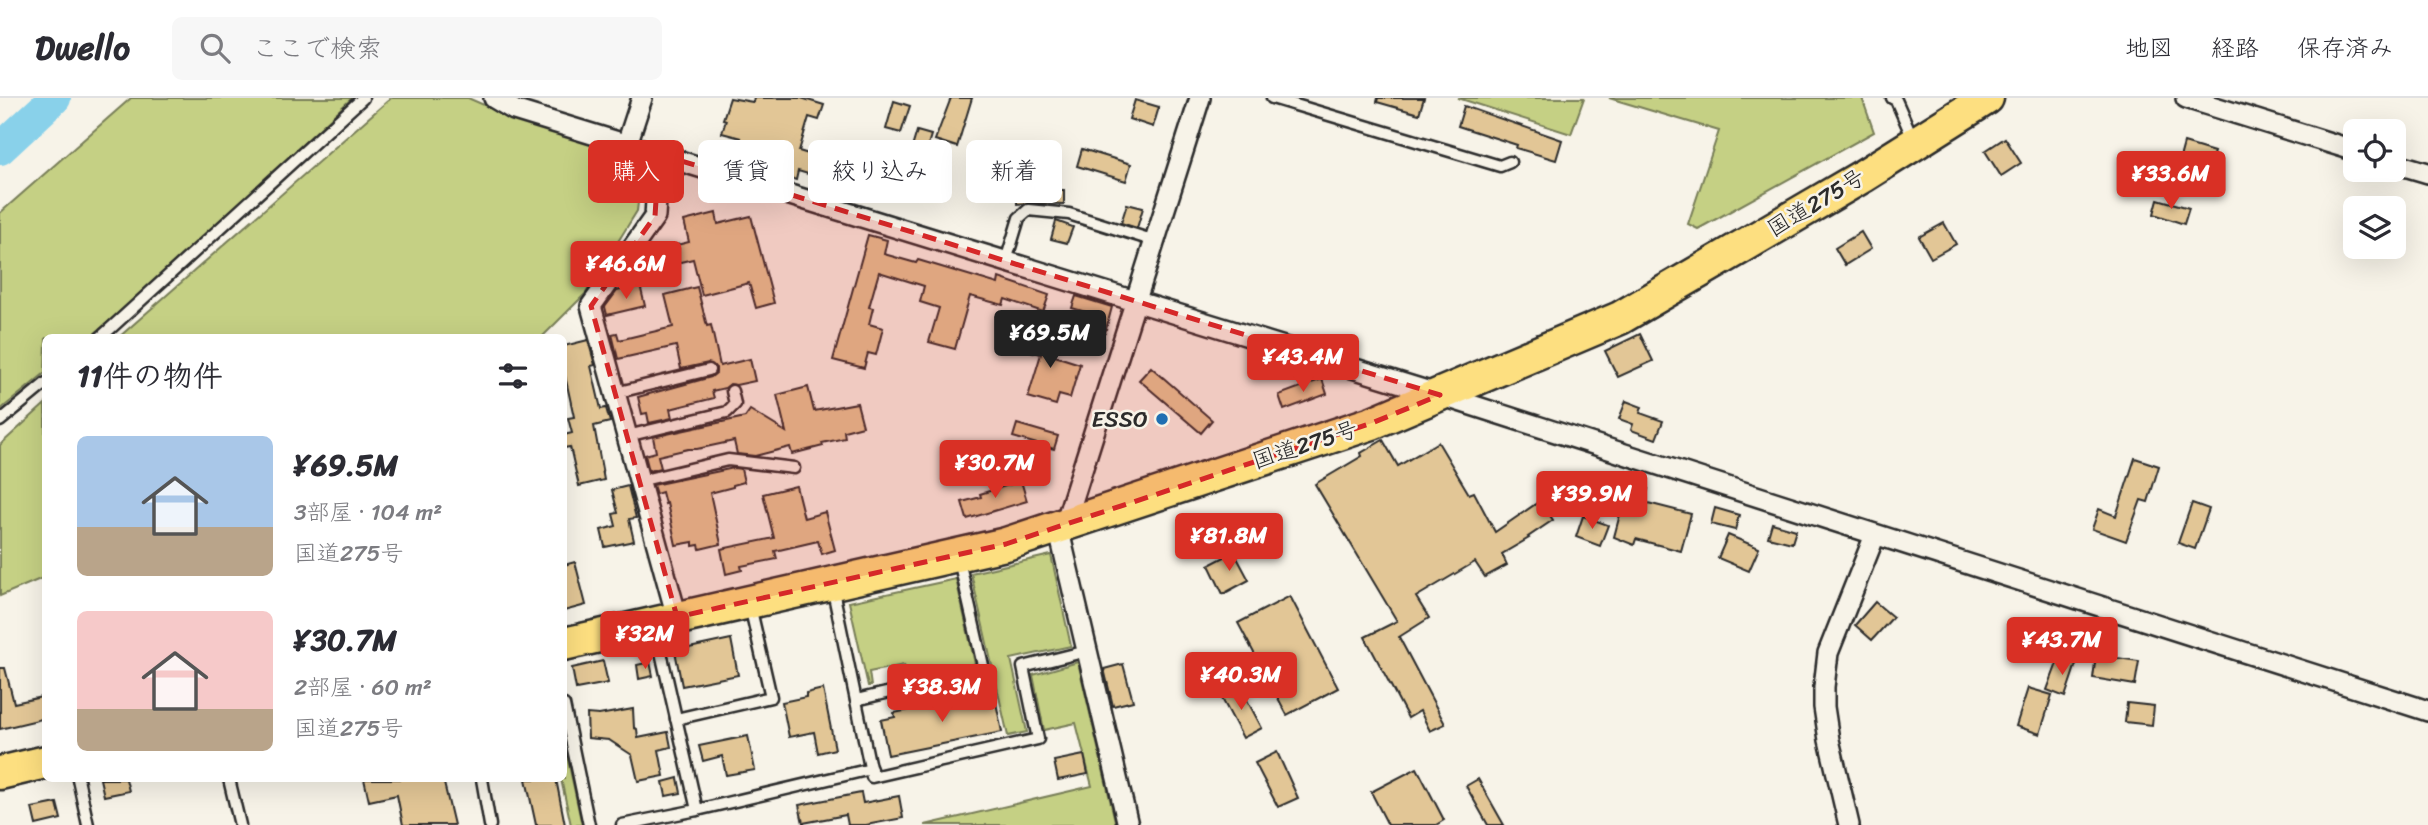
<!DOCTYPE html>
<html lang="ja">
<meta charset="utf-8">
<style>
body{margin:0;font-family:Sriracha,"Klee One",sans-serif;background:#f7f7f7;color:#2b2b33;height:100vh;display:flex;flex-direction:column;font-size:26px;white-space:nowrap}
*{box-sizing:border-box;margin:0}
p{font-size:23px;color:#7c7c81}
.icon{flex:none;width:38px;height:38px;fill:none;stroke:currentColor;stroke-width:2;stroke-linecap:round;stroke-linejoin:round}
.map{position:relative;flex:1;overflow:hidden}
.drawer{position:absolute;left:42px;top:236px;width:525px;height:448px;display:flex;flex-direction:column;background:#fff;border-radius:10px;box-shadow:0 7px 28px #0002}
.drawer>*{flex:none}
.banner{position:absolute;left:588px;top:42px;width:665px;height:63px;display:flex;gap:14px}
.tools{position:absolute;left:2343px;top:21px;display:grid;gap:14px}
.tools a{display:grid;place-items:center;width:63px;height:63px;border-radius:10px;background:#fff;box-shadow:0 7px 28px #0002;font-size:35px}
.price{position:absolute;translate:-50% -60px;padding:0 16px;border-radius:7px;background:#d93025;color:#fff;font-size:23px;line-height:46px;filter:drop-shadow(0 2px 4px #0008)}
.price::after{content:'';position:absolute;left:50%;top:42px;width:21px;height:16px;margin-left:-10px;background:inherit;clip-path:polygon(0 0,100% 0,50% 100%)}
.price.on{background:#222;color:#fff}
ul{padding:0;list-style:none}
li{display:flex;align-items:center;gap:21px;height:175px;padding:0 35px}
li span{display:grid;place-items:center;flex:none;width:196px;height:140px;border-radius:10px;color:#555}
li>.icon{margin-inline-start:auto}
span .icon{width:84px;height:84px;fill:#fffc;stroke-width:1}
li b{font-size:30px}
h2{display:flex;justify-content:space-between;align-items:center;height:84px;padding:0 35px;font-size:30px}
.chip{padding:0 24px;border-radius:10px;background:#fff;box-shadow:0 7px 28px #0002;font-size:24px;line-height:63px}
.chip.on{background:#d93025;color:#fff}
header{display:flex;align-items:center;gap:42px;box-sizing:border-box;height:98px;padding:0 35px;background:#fff;border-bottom:2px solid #e1e1e2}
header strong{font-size:33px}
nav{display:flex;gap:38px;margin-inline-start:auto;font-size:24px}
.search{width:490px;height:63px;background:#f7f7f7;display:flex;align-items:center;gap:18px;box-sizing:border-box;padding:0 24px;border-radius:10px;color:#7c7c81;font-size:26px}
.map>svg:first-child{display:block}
</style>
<header>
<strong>Dwello</strong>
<div class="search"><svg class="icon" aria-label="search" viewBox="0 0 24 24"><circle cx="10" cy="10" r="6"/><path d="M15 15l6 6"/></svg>ここで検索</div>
<nav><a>地図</a><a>経路</a><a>保存済み</a></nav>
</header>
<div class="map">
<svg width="2428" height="727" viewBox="0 0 2428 727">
<rect width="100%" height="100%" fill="#f7f3e8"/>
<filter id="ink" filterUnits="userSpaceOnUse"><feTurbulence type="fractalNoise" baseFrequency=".0143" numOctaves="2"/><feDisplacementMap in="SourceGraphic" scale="14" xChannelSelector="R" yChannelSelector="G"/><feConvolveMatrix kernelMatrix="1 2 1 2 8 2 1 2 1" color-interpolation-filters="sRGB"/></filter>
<g filter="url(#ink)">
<!-- green -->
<g fill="#c5d084" stroke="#787e58" stroke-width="2">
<path d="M131 0H352L146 193 89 240H46L45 275 0 312V115Z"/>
<path d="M391 0H468L532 28 643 62 637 113 586 195 541 240H118Z"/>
<path d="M1458 0H1584L1571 36Z"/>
<path d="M1609 0H1862L1874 34 1698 131 1688 126 1719 33Z"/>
<path d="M45 306V479L0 498V347Z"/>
<path d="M1051 457 1071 548 1011 561 1027 634 1008 638 971 475Z"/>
<path d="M956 481 975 566 908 580 904 567 869 574 871 588H868L849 504Z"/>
<path d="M1078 564 1116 727H925L1092 688 1076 625 1044 632 1033 577Z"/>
<path d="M564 647 565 648 582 727H571L561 681H564Z"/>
</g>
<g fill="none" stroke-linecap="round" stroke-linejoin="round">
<!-- river -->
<path stroke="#89d1ea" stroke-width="32" d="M0 51 55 0"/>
</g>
<!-- building -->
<g fill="#e2c696" stroke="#2b2b2b" stroke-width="2">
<path d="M730 0 753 4 754 0H801L824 7 819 22 809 19 799 53 834 64 835 60 849 64 847 68 854 70 849 88 798 73 796 82 765 72 767 68 735 58 741 40 722 35 726 22 723 21Z"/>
<path d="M951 0H972L957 49 935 42Z"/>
<path d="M1378 0H1424L1419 16 1377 4Z"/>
<path d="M1135 2 1159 9 1153 29 1129 21Z"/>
<path d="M894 3 910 8 901 35 886 31Z"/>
<path d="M1464 8 1562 42 1556 62 1516 50 1517 47 1458 28Z"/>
<path d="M917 33 931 37 922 66 935 70 928 95 901 86Z"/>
<path d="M2005 40 2021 65 2001 78 1985 53Z"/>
<path d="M2184 45 2214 54 2207 76 2178 67Z"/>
<path d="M1082 51 1131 66 1126 83 1077 68Z"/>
<path d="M1017 81H1052V92H1064V106L1029 105 1017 106Z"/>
<path d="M2158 101 2189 110 2184 126 2154 116Z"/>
<path d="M1127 106 1143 110 1137 130 1121 125Z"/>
<path d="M716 115 718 126 751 118 774 205 756 210 749 185 702 197 693 161 643 173 640 161 644 155 689 144 684 123Z"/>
<path d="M1056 123 1073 129 1067 145 1051 141Z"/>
<path d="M1944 125 1956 146 1931 160 1919 139Z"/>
<path d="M1861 134 1871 151 1845 167 1835 150Z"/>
<path d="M868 137 887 142 884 156 916 165 918 162 998 186 999 180 1049 197 1043 214 1005 201 1003 207 970 198 955 251 929 244 939 210 920 204 924 188 879 174 869 209 873 210 869 226 883 230 876 257 868 255 864 270 833 262Z"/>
<path d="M640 187 645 208 607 217 605 209 617 193Z"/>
<path d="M697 189 707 228 711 227 720 268 750 261 755 283 736 287 730 286 725 290 712 293 714 300 670 311 672 320 649 325 647 315 642 316 638 299 711 279 716 275V270L708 265 681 271 676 248 618 261 612 236 617 235 619 242 673 229 665 197Z"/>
<path d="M1076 198 1112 209 1105 235 1085 229 1089 215 1072 210Z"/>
<path d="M1030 230 1058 240 1052 257 1080 266 1070 300 1059 297 1056 307 1028 299 1041 256 1023 251Z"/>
<path d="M1640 236 1653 263 1618 279 1605 253Z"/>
<path d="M588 242 595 267 591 268 601 311 606 310 610 324 594 328 604 382 579 388 570 349 564 350V337L572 335 568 320 574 319 564 273V248Z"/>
<path d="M1151 269 1212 322 1201 335 1139 282Z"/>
<path d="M1322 281 1327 296 1284 312 1279 297Z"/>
<path d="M808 289 814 313 857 305 863 328 844 333 845 340 822 345 823 348 792 356 790 349 755 358 737 356 734 343 697 351H688L658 358 661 370 649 373 645 357 656 354 653 339 745 319 750 312 786 334 777 297Z"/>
<path d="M1626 303 1642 309 1640 315 1663 323 1656 341 1631 332 1633 326 1619 321Z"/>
<path d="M1017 326 1058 338 1054 351 1013 339Z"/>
<path d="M1383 342 1398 368 1438 344 1469 396 1474 394 1495 434 1540 403 1553 422 1528 439 1529 440 1502 456 1507 467 1485 479 1475 464 1416 499 1429 520 1399 539 1445 626 1430 633 1420 613 1408 620 1365 539 1397 523 1315 386 1362 358 1361 355Z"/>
<path d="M2135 360 2159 368 2148 404 2141 402 2126 443 2092 431 2099 411 2116 418Z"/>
<path d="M734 370 741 371 744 384 733 387V389L710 395 721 446 700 451 699 447 693 448V444L676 447 667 405 665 406 662 394 656 396 653 387Z"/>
<path d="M1021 383 1027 403 967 421 962 404 981 399 980 396Z"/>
<path d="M1628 386 1648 391 1644 404 1691 416 1681 453 1636 441 1634 447 1614 439Z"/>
<path d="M628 388 636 420 629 421 634 443 605 449 601 432 616 428 613 416 618 415 612 392Z"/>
<path d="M796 388 804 420 825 414 835 452 822 456 818 443 775 453 777 461 741 468 742 472 726 476 721 451 774 440 763 396Z"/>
<path d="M2192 405 2209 411 2195 451 2178 445Z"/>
<path d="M1715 410 1739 417 1735 432 1711 426Z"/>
<path d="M1583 418 1608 427 1600 448 1576 439Z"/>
<path d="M1772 425 1796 432 1792 445 1768 439Z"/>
<path d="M1728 437 1759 450 1749 473 1718 460Z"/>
<path d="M1234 454 1249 482 1223 496 1209 467Z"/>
<path d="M575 464 586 507 564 513V467Z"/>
<path d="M1290 498 1338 590 1287 617 1238 525Z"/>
<path d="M1875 504 1893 519 1872 542 1855 527Z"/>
<path d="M731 541 738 577 682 588 675 553Z"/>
<path d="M2096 557 2139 563 2135 587 2093 580Z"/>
<path d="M2059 560 2076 566 2065 599 2047 592Z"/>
<path d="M603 563 608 585 576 591 572 570Z"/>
<path d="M650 564 653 578 639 581 637 567Z"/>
<path d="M1123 566 1133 603 1113 608 1104 571Z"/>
<path d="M0 570H5L14 605 46 598V620L0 631Z"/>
<path d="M1239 587 1262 630 1243 640 1220 597Z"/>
<path d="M2028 590 2052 597 2040 636 2016 628Z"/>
<path d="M823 591 835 651 818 655 814 634 789 639 782 604 806 599V595Z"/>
<path d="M994 595 1002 634 888 657 881 622 895 619 894 615Z"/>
<path d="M2127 605 2154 608 2152 627 2125 624Z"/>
<path d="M633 611 634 630 637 631 638 640 668 634 671 649 659 652 664 678 638 683 632 657 609 642 588 640 587 616 599 617Z"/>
<path d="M748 638 755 672 726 677 722 658 703 663 699 648Z"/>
<path d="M1277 654 1298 700 1278 709 1255 665Z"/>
<path d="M1084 657 1088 676 1058 682 1054 663Z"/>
<path d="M1417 670 1444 722 1436 727H1388L1371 694Z"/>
<path d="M678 680 681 695 666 698 663 684Z"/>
<path d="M100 681H126L129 693 104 698Z"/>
<path d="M364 681H443L454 727H403L397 697 369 703Z"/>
<path d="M526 681H556L565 727H536Z"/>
<path d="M1478 681 1504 727H1488L1466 688Z"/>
<path d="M861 695 863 705 899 698 903 720 866 727H848L846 717 803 725 799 707Z"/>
<path d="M57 705 61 721 36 727 32 710Z"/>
</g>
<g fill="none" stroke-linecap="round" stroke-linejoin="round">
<defs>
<g id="service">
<path d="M1272 0 1500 68 1510 64"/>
<path d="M1892 0 1896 2 1914 43"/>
<path d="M1006 163 1019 120 1028 112 1069 116 1155 143"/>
<path d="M100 240 363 0"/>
<path d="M615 295 709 272"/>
<path d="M0 323 46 285"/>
<path d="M627 338 727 314 735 306 732 293"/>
<path d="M639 383 728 362 794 370"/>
<path d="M832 488 872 679 1038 641 1023 569 1087 553"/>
<path d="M655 528 697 712 871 671"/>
<path d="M856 602 984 572 959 462"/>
<path d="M564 607 589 727"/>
<path d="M676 621 771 599 750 508"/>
<path d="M78 681 88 727"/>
<path d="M229 681 240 727"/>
<path d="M482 681 490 727"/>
<path d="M622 727 697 712"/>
</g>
<g id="minor">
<path d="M494 0 514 12 1440 297 2428 613"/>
<path d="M2186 0 2356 53"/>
<path d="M627 46 642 0"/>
<path d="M659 56 655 118 591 208 677 519"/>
<path d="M2394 65 2428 75"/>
<path d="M1065 426 1200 0"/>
<path d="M1058 429 1128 727"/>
<path d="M1849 727 1829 642 1824 609V589L1828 555 1875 437"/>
</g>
<g id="trunk">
<path d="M564 546 1006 446 1372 325 1620 220 1863 78 1987 0"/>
<path d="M0 675 46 664"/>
</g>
</defs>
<!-- service casing -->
<use href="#service" stroke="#2b2b2b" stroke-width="15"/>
<!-- minor casing -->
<use href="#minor" stroke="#2b2b2b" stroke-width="24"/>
<!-- trunk casing -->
<use href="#trunk" stroke="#2b2b2b" stroke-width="37"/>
<!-- service -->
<use href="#service" stroke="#f7f3e8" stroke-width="10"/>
<!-- minor -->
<use href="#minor" stroke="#f7f3e8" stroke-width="19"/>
<!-- trunk -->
<use href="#trunk" stroke="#fddf80" stroke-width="32"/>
</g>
</g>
<!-- marked area -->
<path fill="#d62828" fill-opacity="0.2" stroke="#d62828" stroke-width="5" stroke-dasharray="14 9" stroke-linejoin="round" d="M659 56 1440 297 1372 325 1006 446 677 519 591 208 655 118Z"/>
<!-- markers -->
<circle fill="#1f6fb2" stroke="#f7f3e8" stroke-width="2.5" cx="1162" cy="321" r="7"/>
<g text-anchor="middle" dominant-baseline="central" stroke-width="5" stroke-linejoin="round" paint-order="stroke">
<!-- street labels -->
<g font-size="23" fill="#2b2b2b" stroke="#f7f3e8">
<text transform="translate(1816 105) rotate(-31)">国道275号</text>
<text transform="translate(1305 347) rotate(-18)">国道275号</text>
</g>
<!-- poi labels -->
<g font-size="23" fill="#2b2b2b" stroke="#f7f3e8" text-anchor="end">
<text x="1148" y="321">ESSO</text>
</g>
</g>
</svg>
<div class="tools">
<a><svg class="icon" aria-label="locate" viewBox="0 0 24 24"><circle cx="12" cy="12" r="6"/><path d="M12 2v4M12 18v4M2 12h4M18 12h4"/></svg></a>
<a><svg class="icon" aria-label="layers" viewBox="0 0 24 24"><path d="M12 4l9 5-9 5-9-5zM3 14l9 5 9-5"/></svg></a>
</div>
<b class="price" style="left:2171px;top:113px">¥33.6M</b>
<b class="price" style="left:626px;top:203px">¥46.6M</b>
<b class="price on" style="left:1050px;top:272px">¥69.5M</b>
<b class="price" style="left:1303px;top:296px">¥43.4M</b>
<b class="price" style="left:995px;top:402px">¥30.7M</b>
<b class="price" style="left:1592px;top:433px">¥39.9M</b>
<b class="price" style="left:1229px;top:475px">¥81.8M</b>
<b class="price" style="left:645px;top:573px">¥32M</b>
<b class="price" style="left:2062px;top:579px">¥43.7M</b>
<b class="price" style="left:1241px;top:614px">¥40.3M</b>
<b class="price" style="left:942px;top:626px">¥38.3M</b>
<div class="banner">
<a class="chip on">購入</a>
<a class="chip">賃貸</a>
<a class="chip">絞り込み</a>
<a class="chip">新着</a>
</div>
<section class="drawer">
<h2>11件の物件<svg class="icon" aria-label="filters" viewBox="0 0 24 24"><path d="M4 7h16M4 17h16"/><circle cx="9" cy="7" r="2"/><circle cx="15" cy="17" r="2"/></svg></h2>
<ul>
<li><span style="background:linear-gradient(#a9c7e8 65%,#b9a48a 0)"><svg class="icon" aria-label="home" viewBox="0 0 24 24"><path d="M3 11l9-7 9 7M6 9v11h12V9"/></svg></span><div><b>¥69.5M</b><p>3部屋 · 104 m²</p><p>国道275号</p></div></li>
<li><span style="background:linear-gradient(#f6c9c9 70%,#b9a48a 0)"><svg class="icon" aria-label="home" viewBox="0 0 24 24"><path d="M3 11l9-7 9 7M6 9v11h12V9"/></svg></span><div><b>¥30.7M</b><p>2部屋 · 60 m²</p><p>国道275号</p></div></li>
</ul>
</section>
</div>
